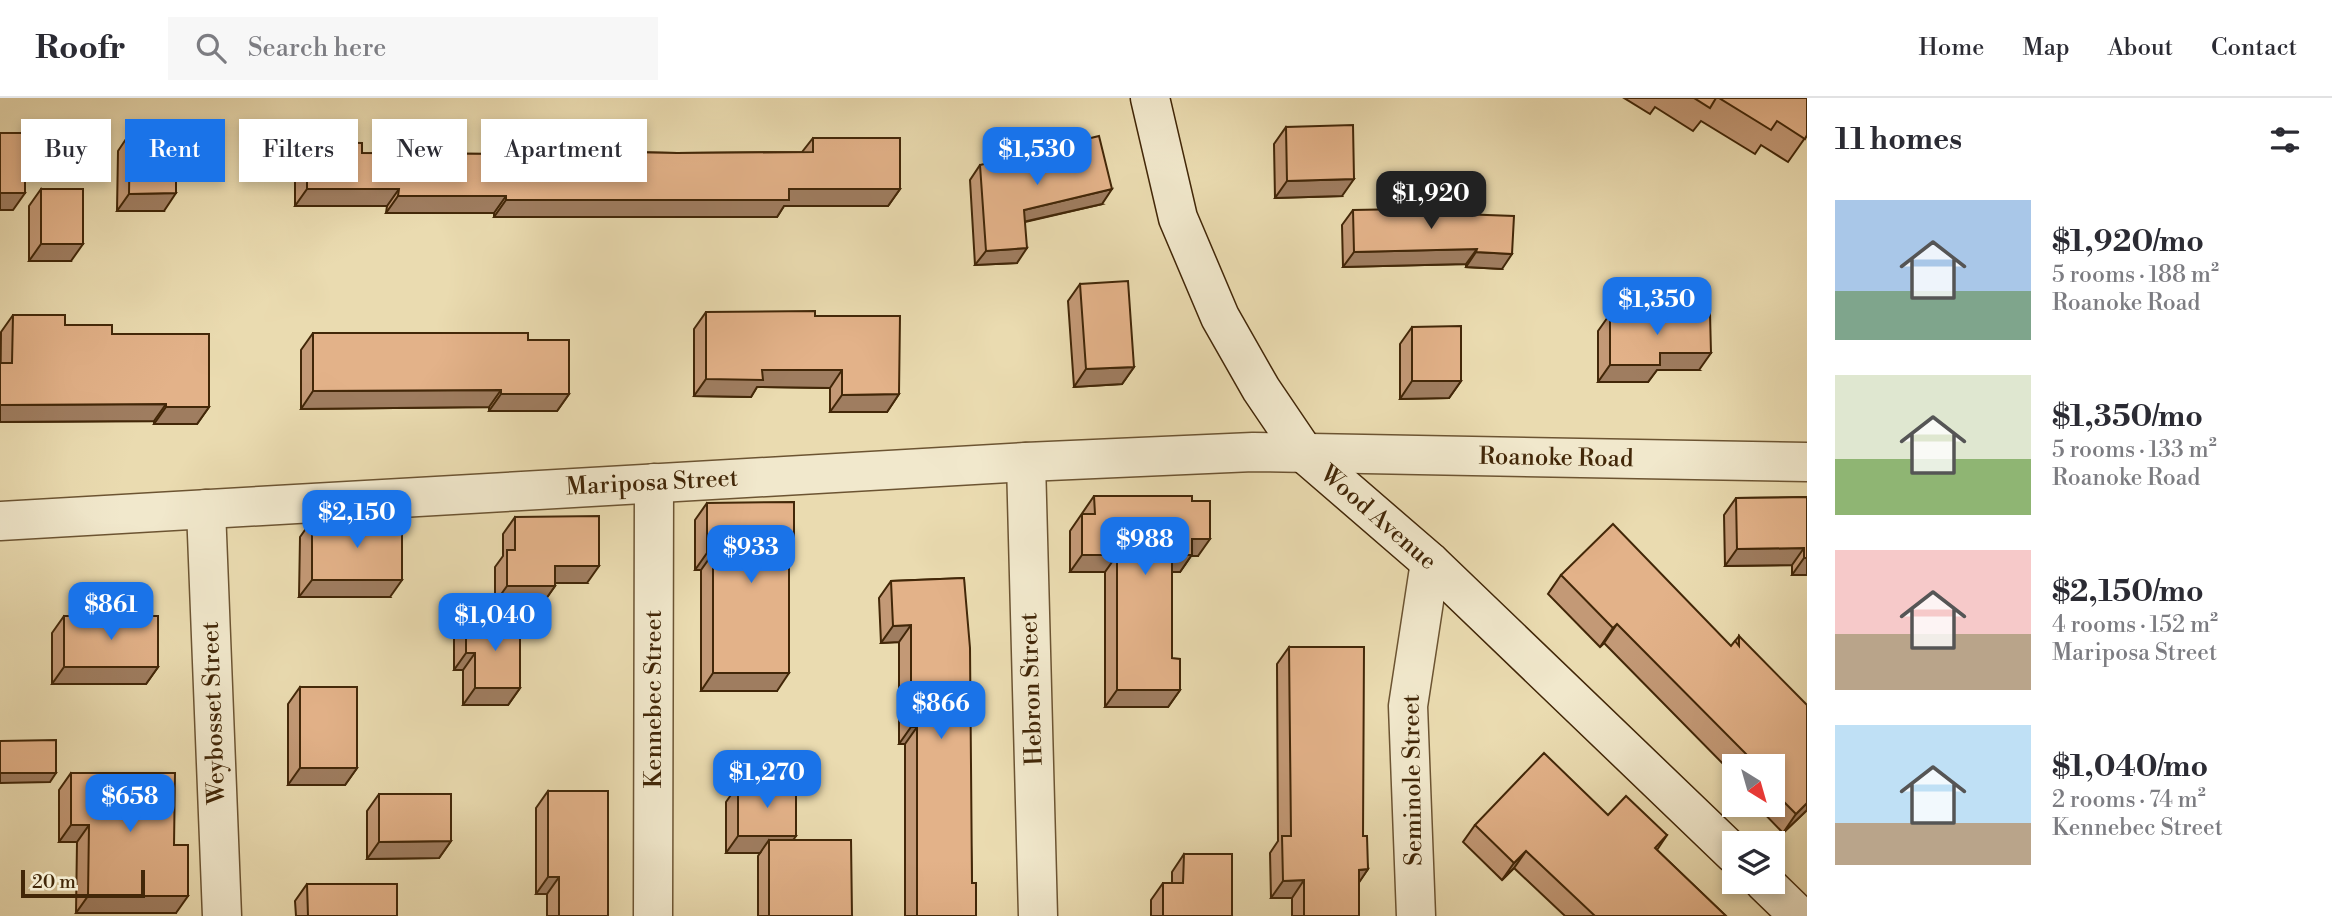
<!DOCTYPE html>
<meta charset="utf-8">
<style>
body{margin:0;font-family:"Libre Bodoni",serif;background:#f7f7f7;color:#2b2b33;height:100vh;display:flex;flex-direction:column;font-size:26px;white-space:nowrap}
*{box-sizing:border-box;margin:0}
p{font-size:23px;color:#7c7c81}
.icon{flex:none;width:38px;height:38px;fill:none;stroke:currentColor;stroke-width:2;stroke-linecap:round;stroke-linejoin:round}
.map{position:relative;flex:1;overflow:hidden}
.sheet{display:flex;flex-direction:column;background:#fff;width:525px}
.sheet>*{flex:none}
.guide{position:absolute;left:21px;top:21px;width:665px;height:63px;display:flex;gap:14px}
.needle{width:46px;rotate:143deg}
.controls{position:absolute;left:1722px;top:656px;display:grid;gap:14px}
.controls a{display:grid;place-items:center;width:63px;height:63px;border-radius:0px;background:#fff;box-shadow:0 4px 10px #0003;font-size:35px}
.scale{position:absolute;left:21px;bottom:18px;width:124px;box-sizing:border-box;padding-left:7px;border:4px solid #422708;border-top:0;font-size:19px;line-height:24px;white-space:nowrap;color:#422708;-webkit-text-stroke:5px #f1e8cc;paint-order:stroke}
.price{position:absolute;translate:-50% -60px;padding:0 16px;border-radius:14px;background:#1a73e8;color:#fff;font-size:23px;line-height:46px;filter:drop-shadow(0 2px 4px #0008)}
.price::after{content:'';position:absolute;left:50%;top:42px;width:21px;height:16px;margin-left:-10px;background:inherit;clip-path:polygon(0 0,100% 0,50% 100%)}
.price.current{background:#222;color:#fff}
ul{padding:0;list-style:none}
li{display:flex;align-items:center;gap:21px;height:175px;padding:0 28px}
li span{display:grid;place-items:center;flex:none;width:196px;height:140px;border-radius:0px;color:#555}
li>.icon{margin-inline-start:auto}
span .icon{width:84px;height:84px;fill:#fffc;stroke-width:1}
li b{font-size:30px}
h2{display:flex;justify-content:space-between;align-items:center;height:84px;padding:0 28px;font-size:30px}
.pill{padding:0 24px;border-radius:0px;background:#fff;box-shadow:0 4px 10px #0003;font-size:24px;line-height:63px}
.pill.current{background:#1a73e8;color:#fff}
header{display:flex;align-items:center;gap:42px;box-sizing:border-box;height:98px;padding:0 35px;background:#fff;border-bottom:2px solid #e1e1e2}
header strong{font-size:33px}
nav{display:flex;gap:38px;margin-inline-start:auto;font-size:24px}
.search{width:490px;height:63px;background:#f7f7f7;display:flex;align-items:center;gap:18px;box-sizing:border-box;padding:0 24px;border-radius:0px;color:#7c7c81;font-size:26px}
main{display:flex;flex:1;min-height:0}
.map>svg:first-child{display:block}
</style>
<header>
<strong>Roofr</strong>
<div class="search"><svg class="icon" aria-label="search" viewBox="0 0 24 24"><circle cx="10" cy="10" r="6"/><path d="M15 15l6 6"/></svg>Search here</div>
<nav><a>Home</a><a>Map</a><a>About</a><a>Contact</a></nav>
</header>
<main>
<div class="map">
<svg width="1807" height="818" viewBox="0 0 1807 818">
<rect width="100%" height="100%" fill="#eadbb0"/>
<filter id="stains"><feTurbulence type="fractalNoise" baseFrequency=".00286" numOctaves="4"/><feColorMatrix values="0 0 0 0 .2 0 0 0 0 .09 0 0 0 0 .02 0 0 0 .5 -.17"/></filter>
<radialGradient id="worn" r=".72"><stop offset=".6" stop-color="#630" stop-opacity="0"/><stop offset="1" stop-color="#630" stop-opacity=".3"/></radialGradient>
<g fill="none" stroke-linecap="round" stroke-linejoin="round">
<defs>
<g id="minor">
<path d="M1026 364 1038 818"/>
<path d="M206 411 222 818"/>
<path d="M0 423 1026 364 1253 354 1807 364"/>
<path d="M653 818 654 385"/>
<path d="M1416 818 1408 608 1430 464"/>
</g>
<g id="secondary">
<path d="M1150 0 1178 120 1220 219 1261 291 1305 356 1430 464 1734 756"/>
<path d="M1764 784 1799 818"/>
</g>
</defs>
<!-- minor casing -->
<use href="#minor" stroke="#6c5432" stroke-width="41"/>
<!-- secondary casing -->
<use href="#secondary" stroke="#422708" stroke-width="41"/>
<!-- minor -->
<use href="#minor" stroke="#f1e8cc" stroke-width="38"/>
<!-- secondary -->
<use href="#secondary" stroke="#f1e8cc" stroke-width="38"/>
</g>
<!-- wall -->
<g fill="#c39976" stroke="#422708" stroke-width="2">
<path d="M1624 0H1807V37L1788 64 1761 47 1755 56 1701 23 1693 33 1655 9 1650 16Z"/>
<path d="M1286 29 1342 98 1275 100 1274 46Z"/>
<path d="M130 35 164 113H117L118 53Z"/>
<path d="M813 40 900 91 888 108H784L777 119H494V115H386L387 108H295V62L307 44 362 55 501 56 506 49 578 53 677 55 802 54Z"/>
<path d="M980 67 1102 106 1025 124 1017 165 975 167 970 82Z"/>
<path d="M41 91 71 163H29V108Z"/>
<path d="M1353 112 1460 116 1502 171 1466 169V166L1343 169 1342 127Z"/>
<path d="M1080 186 1134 269 1122 286 1074 289 1068 203Z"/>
<path d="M706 214 815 218 899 296 887 314H830V290L757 289 751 299 694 298V231Z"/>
<path d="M1610 216 1699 272H1657L1648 284H1598V233Z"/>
<path d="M13 217 112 236 209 309 197 326H154V323L0 324 1 234Z"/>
<path d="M1412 229 1461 283 1449 300 1400 301V246Z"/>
<path d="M313 235 528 242 569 296 557 313H489V309L301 311V252Z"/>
<path d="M1094 398 1192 403 1198 458H1191L1180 474H1172V560L1180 592 1168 609H1105V474H1070V433Z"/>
<path d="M1807 399V477H1792V467L1725 468 1724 417 1736 400Z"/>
<path d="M707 405 789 462 777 593H701V472H695V422Z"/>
<path d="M515 419 587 485H555V488L543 505H495V469L503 458V436Z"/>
<path d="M312 422 390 499H299L300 439Z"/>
<path d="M1561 477 1731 548 1739 538 1807 712 1783 735 1756 707H1773V668H1734V677L1604 545 1600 549 1548 496Z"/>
<path d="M964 480 972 785 976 818H905V646H899V544L881 545 879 500 891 483Z"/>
<path d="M64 518 158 569 146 586H52V535Z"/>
<path d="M466 523 520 590 508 607H463V572H454V540Z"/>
<path d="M1289 549 1363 738 1368 771 1359 784V818H1292V800H1271L1270 755 1278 743 1277 566Z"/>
<path d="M300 589 357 670 345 687H288V606Z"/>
<path d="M71 675 174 747 176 815H76L77 744H59V692Z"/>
<path d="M738 687 793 742 852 818H758V758L760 755H726V704Z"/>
<path d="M548 693 608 818H547V796H536V710Z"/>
<path d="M379 696 451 743 439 760 367 761V713Z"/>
<path d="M1608 717 1667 737 1657 752 1726 818H1565L1514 770 1502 782 1463 744 1475 727Z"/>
<path d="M1184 756 1232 818H1151V802L1163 785H1172V774Z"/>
<path d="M307 786 397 818H296L295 803Z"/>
</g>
<!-- shaded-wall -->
<g fill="#9f7d60" stroke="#422708" stroke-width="2">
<path d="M1354 81 1342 98 1275 100 1287 83Z"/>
<path d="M307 91H399L387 108H295Z"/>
<path d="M789 91H900L888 108H784L777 119H494L506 102Z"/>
<path d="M1112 91 1102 106 1014 126 1024 112Z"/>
<path d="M0 95H25L13 112H0Z"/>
<path d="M176 95 164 113H117L129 96Z"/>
<path d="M398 98H506L494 115H386Z"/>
<path d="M41 146H83L71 163H29Z"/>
<path d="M1027 150 1017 165 975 167 986 153Z"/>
<path d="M1477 151 1466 166 1343 169 1354 154Z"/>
<path d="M1476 154 1512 156 1502 171 1466 169Z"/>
<path d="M1660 255H1711L1699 272H1657L1648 284H1598L1610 267Z"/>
<path d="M1134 269 1122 286 1074 289 1086 271Z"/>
<path d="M762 272H842L830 290 757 289 751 299 694 298 706 281Z"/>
<path d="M1412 283H1461L1449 300 1400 301Z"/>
<path d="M501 292 489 309 301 311 313 293Z"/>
<path d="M501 296H569L557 313H489Z"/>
<path d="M899 296 887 314H830L842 297Z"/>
<path d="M166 306 154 323 0 324V307Z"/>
<path d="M166 309H209L197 326H154Z"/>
<path d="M1192 441H1210L1198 458H1191L1180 474H1160L1172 457Z"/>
<path d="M1804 450 1792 467 1725 468 1737 451Z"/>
<path d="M707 455H713L701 472H695Z"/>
<path d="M1082 457H1117L1105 474H1070Z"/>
<path d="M1804 460H1807V477H1792Z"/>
<path d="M555 468H599L587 485H543Z"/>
<path d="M312 482H402L390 499H299Z"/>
<path d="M507 488H555L543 505H495Z"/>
<path d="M1617 526 1604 545 1600 549 1613 530Z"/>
<path d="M911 527 899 544 881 545 893 528Z"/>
<path d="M466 555H475L463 572H454Z"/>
<path d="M64 569H158L146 586H52Z"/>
<path d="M713 575H789L777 593H701Z"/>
<path d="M475 590H520L508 607H463Z"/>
<path d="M1117 592H1180L1168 609H1105Z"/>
<path d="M911 629H917L905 646H899Z"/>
<path d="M300 670H357L345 687H288Z"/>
<path d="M0 675H56L50 684 0 685Z"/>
<path d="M1807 705V712L1783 735 1796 716Z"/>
<path d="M71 727H89L77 744H59Z"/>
<path d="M738 738H796L784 755 769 742 760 755H726Z"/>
<path d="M451 743 439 760 367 761 379 744Z"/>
<path d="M1526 753 1514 770 1502 782 1514 765Z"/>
<path d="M1368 771 1356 789 1359 772Z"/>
<path d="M548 779H559L547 796H536Z"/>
<path d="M1304 782 1292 800H1271L1283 783Z"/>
<path d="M88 798H188L176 815H76Z"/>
</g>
<!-- building -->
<g fill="#e3b289" stroke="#422708" stroke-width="2">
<path d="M1694 0H1716L1710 10Z"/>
<path d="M1719 0H1807V37L1805 41 1777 23 1771 32Z"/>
<path d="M1353 27 1354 81 1287 83 1286 29Z"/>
<rect x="0" y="35" width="25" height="60"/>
<path d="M130 35 176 36V95L129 96Z"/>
<path d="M1099 38 1112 91 1024 112 1027 150 986 153 980 67Z"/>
<path d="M813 40H900V91H789V102H506V98H398L399 91H307V44L362 45V55L506 56V49H578V53L677 55 813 54Z"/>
<rect x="41" y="91" width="42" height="55"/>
<path d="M1460 110V116L1514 118 1512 156 1476 154 1477 151 1354 154 1353 112Z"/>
<path d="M1128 183 1134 269 1086 271 1080 186Z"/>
<path d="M815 213V218H900L899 296 842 297V272H762L763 282 706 281V214Z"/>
<path d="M1710 215 1711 255H1660V267H1610V216Z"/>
<path d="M13 217H65V227H112V236H209V309H166V306L0 307V265H12Z"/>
<path d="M1461 228V283H1412V229Z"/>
<path d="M313 235H528V242H569V296H501V292L313 293Z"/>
<path d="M1094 398H1192V403H1210V441H1192V457H1172V560L1180 561V592H1117V457H1082V416H1095Z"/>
<path d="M1807 399V460H1804V450L1737 451 1736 400Z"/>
<path d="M794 404V455H789V575H713V455H707V405Z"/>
<path d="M599 418V468H555V488H507V452H515V419Z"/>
<rect x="312" y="422" width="90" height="60"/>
<path d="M1613 426 1731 548 1735 543 1739 548V538L1807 607V705L1796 716 1773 693V668H1754L1756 666 1617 526 1613 530 1561 477Z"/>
<path d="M964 480 970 550 972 785H976V818H917V629H911V527L893 528 891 483Z"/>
<rect x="64" y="518" width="94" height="51"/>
<path d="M466 523H520V590H475V555H466Z"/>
<path d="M1289 549H1364L1363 738H1367L1368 771 1359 772V818H1304V782L1283 783 1282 738H1291Z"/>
<rect x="300" y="589" width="57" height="81"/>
<path d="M56 642V675H0V643Z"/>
<path d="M1544 655 1608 717 1626 698 1667 737 1655 750 1726 818H1595L1526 753 1514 765 1475 727Z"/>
<path d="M71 675H175L174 747H188V798H88L89 727H71Z"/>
<rect x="738" y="687" width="58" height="51"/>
<path d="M548 693H608V818H559V779H548Z"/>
<path d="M379 696H451V743L379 744Z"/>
<path d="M769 742H851L852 818H769Z"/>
<path d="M1184 756H1232V818H1163V785H1183Z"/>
<path d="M307 786H397V818H308Z"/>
</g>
<g text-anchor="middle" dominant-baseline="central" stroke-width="7" stroke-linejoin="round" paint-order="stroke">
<!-- street labels -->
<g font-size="24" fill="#422708" stroke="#f1e8cc">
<text transform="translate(1556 360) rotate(1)">Roanoke Road</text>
<text transform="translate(652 385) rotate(-3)">Mariposa Street</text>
<text transform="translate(1378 420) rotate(41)">Wood Avenue</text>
<text transform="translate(1032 591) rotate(-92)">Hebron Street</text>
<text transform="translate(654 601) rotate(-90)">Kennebec Street</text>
<text transform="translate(214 615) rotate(-92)">Weybosset Street</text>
<text transform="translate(1413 682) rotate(-91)">Seminole Street</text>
</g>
</g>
<rect width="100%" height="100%" filter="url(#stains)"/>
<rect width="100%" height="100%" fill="url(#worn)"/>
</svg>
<div class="controls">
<a><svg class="needle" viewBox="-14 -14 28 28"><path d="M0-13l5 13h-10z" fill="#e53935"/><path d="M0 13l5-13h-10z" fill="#7c7c81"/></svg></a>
<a><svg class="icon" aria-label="layers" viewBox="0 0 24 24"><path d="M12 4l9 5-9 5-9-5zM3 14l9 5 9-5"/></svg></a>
</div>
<div class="scale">20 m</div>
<b class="price" style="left:1037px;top:89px">$1,530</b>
<b class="price current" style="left:1431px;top:133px">$1,920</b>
<b class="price" style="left:1657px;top:239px">$1,350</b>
<b class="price" style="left:357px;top:452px">$2,150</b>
<b class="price" style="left:1145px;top:479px">$988</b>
<b class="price" style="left:751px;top:487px">$933</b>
<b class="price" style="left:111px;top:544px">$861</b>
<b class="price" style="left:495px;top:555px">$1,040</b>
<b class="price" style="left:941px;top:643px">$866</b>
<b class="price" style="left:767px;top:712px">$1,270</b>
<b class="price" style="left:130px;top:736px">$658</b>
<div class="guide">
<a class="pill">Buy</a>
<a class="pill current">Rent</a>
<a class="pill">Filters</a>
<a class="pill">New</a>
<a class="pill">Apartment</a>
</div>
</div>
<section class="sheet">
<h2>11 homes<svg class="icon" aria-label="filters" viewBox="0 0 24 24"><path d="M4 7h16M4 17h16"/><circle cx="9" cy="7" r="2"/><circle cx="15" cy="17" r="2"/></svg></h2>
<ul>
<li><span style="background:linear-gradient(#a9c7e8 65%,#7fa58c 0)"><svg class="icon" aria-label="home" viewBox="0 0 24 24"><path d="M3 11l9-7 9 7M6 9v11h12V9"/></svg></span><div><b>$1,920/mo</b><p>5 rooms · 188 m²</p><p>Roanoke Road</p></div></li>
<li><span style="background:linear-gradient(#dfe7d0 60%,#8fb573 0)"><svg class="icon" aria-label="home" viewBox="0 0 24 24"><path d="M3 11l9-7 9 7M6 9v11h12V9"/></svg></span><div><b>$1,350/mo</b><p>5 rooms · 133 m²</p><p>Roanoke Road</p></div></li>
<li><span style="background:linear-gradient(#f6c9c9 60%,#b9a48a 0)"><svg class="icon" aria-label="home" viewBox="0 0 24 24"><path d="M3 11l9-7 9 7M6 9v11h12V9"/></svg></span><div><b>$2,150/mo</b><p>4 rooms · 152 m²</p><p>Mariposa Street</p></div></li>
<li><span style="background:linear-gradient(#bfe0f5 70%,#b9a48a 0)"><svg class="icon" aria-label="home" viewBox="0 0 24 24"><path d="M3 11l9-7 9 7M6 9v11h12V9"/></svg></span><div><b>$1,040/mo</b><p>2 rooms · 74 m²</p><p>Kennebec Street</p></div></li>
</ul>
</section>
</main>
